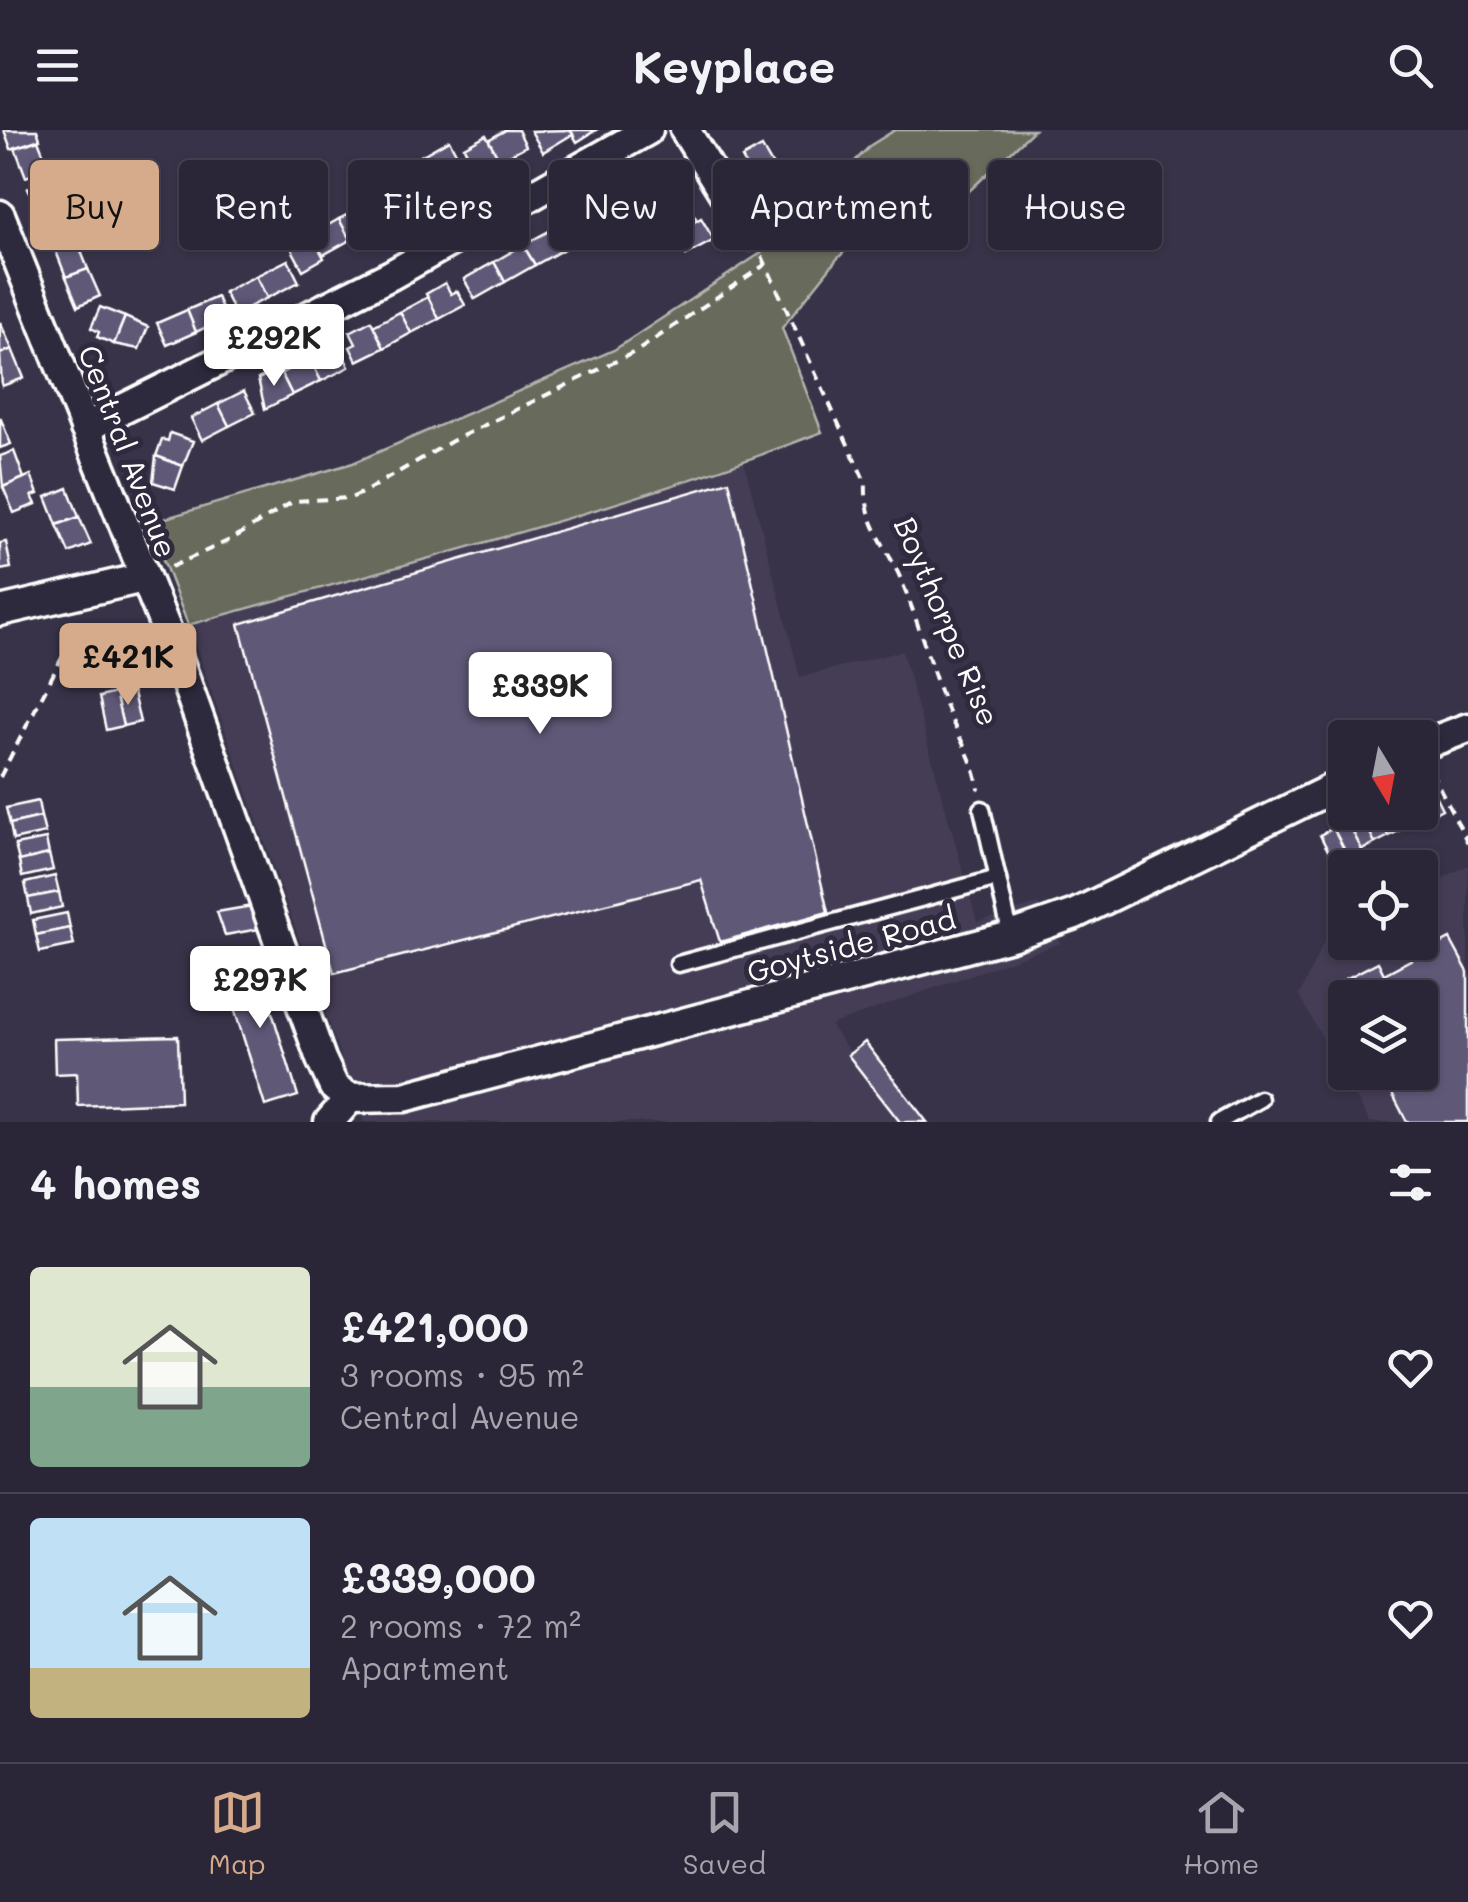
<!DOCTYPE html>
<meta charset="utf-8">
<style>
body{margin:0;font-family:Mali,sans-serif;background:#373242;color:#f1f3f6;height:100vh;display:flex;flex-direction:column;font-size:38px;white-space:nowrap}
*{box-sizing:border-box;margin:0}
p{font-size:32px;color:#a6a5ad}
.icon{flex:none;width:55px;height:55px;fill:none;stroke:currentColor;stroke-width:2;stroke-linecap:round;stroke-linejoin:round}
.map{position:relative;height:992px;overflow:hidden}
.sheet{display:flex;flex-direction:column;background:#2b2637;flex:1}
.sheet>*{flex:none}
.hud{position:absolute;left:30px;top:30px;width:1410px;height:90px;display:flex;gap:20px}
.needle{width:65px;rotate:170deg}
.tools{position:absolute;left:1328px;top:590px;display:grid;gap:20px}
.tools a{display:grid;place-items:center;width:110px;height:110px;border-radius:10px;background:#2b2637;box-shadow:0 2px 8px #0004,0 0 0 2px #474352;font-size:50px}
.price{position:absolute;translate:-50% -85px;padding:0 22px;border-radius:10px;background:#fff;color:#222;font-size:32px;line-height:65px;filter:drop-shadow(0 2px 5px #0008)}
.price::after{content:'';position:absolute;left:50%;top:60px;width:30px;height:22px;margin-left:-15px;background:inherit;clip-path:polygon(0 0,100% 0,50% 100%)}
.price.active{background:#d6ab8b;color:#111}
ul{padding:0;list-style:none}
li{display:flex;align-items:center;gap:30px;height:250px;padding:0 30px}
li+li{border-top:2px solid #474352}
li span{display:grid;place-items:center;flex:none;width:280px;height:200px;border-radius:10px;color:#555}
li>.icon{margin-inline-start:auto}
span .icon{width:120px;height:120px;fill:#fffc;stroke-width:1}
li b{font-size:42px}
h2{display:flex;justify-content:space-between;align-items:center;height:120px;padding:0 30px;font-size:42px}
.pill{padding:0 35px;border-radius:10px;background:#2b2637;box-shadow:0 2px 8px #0004,0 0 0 2px #474352;font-size:35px;line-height:90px}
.pill.active{background:#d6ab8b;color:#111}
header{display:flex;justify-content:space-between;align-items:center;height:130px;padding:0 30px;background:#2b2637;font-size:45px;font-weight:800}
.tab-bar{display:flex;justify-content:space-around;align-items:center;height:140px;border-top:2px solid #474352;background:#2b2637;font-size:28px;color:#a6a5ad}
.tab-bar a{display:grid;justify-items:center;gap:5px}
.tab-bar .active{color:#d6ab8b}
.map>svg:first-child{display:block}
</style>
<header><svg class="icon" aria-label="menu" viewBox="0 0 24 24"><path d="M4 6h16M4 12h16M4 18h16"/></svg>Keyplace<svg class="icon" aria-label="search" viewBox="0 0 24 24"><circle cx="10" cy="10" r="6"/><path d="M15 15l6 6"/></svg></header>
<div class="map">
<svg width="1468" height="992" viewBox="0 0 1468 992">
<rect width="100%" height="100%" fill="#393349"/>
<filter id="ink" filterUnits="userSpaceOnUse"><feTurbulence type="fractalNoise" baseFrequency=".01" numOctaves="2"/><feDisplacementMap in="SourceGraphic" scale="20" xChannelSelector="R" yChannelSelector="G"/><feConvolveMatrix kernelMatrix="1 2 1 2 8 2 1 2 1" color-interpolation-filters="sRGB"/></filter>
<g filter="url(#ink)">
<!-- built -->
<g fill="#453e57" fill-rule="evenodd">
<path d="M744 332 800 547 902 521 977 792 1038 774 1060 813 830 895 900 992H364L188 495Z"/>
<path d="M1468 735V992H1370L1299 866 1323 813 1345 800V812H1420V760ZM1345 868H1420V942H1345Z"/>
</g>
<!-- green -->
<path fill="#676a5c" stroke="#b3b4ae" stroke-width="2.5" d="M895 0H1034L967 63 893 73 837 129 782 198 822 302C616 382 400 435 188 495L149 393 353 333 614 220 770 117 871 15Z"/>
<!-- building -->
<g fill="#615977" stroke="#fff" stroke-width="2.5">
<path d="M4 0H37L40 9 11 19Z"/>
<path d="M506 0H518L526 16 500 30 488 10Z"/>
<path d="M570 0H596L577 12Z"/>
<path d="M570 0 573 4 543 22 531 1Z"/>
<path d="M486 5 501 33 479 45 464 17Z"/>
<path d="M38 10 49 38 26 47 15 18Z"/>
<path d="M449 10 461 32 433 47 421 26Z"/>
<path d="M762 17 777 43 757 55 742 28Z"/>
<path d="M421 26 433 47 404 63 393 42Z"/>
<path d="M781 40 793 62 766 78 754 56Z"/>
<path d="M57 47 65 70 36 81 28 58Z"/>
<path d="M634 47 640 57 646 54 654 68 629 83 615 58Z"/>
<path d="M386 60 402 88 380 100 365 72Z"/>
<path d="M617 62 629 83 602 99 590 77Z"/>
<path d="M682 64 697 90 677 102 662 76Z"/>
<path d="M63 71 73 100 51 108 40 79Z"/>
<path d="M366 75 377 95 350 110 339 89Z"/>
<path d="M590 77 602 99 576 114 563 93Z"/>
<path d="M701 88 714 110 686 125 674 104Z"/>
<path d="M339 89 350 110 323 125 311 105Z"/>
<path d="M553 99 564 119 535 135 523 115Z"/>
<path d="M310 102 324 128 303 140 289 114Z"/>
<path d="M77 111 88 139 66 147 55 119Z"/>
<path d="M523 115 535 135 505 152 494 132Z"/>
<path d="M288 130 299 152 267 168 256 146Z"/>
<path d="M494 132 505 152 475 169 464 149Z"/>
<path d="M88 139 100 166 78 176 66 147Z"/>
<path d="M256 146 267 168 235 184 224 162Z"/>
<path d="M445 153 451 164 457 161 465 175 439 189 426 164Z"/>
<path d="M217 167 226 188 196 202 187 180Z"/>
<path d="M428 167 439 189 411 203 400 182Z"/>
<path d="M100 177 125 187 114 214 97 207 99 202 91 198Z"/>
<path d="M187 180 196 202 167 215 157 193Z"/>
<path d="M400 182 411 203 384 218 373 196Z"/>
<path d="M125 187 148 197 139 219 114 214Z"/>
<path d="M371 191 384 218 357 231 350 217 356 214 350 202Z"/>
<path d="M0 192 12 219 0 224Z"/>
<path d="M339 215 349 237 321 251 310 229Z"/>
<path d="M12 219 24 248 2 256 0 224Z"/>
<path d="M310 229 321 251 292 265 281 243Z"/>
<path d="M279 239 292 265 265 279 258 249Z"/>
<path d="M244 261 255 283 229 296 218 274Z"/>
<path d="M218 274 229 296 202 310 191 288Z"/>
<path d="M0 287 11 314 0 318Z"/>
<path d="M170 303 193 311 183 336 156 326 162 309 168 311Z"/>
<path d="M14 321 24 348 3 357 0 326Z"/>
<path d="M156 326 183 336 175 359 153 352Z"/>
<path d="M31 345 38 364 32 366 36 374 14 383 3 357Z"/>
<path d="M729 351 828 782 720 812 701 750 334 843 239 494Z"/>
<path d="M68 358 79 387 57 395 46 367Z"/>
<path d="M79 387 91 414 69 423 57 395Z"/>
<path d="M6 412 11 438 0 440V413Z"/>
<path d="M132 559 140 592 123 596 115 563Z"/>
<path d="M115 563 123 596 106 600 99 567Z"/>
<path d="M1427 649 1442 679 1429 686 1420 669V653Z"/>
<path d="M1420 669 1429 686 1415 692 1410 682H1420Z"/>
<path d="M38 671 41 687 10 694 6 678Z"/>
<path d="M1376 682 1389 706 1375 713 1360 684Z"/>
<path d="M1376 682H1393L1402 699 1389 706Z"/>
<path d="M1393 682H1410L1415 692 1402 699Z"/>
<path d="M1360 684 1375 713 1362 720 1347 691Z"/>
<path d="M41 687 45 703 13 710 10 694Z"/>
<path d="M1347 691 1362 720 1348 727 1333 698Z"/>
<path d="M1333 698 1348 727 1335 734 1320 705Z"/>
<path d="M46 709 49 724 19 731 15 715Z"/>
<path d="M49 724 53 740 22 747 19 731Z"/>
<path d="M55 746 59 762 28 768 25 753Z"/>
<path d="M59 762 62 777 31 784 28 768Z"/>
<path d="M252 776 259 799 225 805 217 782Z"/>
<path d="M67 783 70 798 36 805 33 790Z"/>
<path d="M70 798 74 815 40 822 36 805Z"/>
<path d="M1450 809 1468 842V992H1407L1381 942H1420V868H1345V876L1334 855 1378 832 1384 844Z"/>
<path d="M255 827 298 966 265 976 221 837Z"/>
<path d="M178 906 180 972 78 976 77 943 55 944 54 909Z"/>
<path d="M865 912 927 992H900L848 925Z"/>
</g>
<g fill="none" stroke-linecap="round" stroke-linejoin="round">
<defs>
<g id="lane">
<path d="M982 679 1011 806"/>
<path d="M678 834 998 748"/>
<path d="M1219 992 1260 969"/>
</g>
<g id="street">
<path d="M685 0 750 105"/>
<path d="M0 85 176 524 321 929 334 957 350 968"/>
<path d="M85 298 391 145 648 0"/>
<path d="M0 481 143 448"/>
<path d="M1420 616 1468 598"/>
<path d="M350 968 404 967 1011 806 1075 784 1345 652"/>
<path d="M329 992 350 968"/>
</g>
</defs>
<!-- lane casing -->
<use href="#lane" stroke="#fff" stroke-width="21"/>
<!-- street casing -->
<use href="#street" stroke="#fff" stroke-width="35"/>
<!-- path -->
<g stroke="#fff" stroke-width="4" stroke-dasharray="10 8" stroke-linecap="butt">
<path d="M762 126 866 354C864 391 884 412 899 445 918 489 930 537 948 582 960 610 974 630 979 660"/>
<path d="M171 437 232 409 294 371 351 368 364 362 452 311 637 221 766 134"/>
<path d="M1431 641 1468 713"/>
<path d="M0 647 81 491"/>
</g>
<!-- lane -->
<use href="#lane" stroke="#2f2a3d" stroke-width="14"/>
<!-- street -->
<use href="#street" stroke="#2f2a3d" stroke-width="28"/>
</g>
</g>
<g text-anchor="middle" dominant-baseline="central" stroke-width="10" stroke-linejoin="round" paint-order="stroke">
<!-- street labels -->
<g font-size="30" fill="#fff" stroke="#2f2a3d">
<text transform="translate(129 321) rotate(69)">Central Avenue</text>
<text transform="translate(948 491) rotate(67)">Boythorpe Rise</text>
<text transform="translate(851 814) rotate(-15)">Goytside Road</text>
</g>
</g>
</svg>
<div class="tools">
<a><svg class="needle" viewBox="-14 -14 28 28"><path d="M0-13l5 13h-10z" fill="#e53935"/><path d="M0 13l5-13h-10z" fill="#a6a5ad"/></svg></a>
<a><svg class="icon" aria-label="locate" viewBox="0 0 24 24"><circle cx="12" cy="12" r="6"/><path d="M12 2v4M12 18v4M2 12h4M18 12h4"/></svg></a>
<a><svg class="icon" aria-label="layers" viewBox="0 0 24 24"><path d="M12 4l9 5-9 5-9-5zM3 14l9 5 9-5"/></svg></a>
</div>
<b class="price" style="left:274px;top:259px">£292K</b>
<b class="price active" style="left:128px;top:578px">£421K</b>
<b class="price" style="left:540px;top:607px">£339K</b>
<b class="price" style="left:260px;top:901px">£297K</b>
<div class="hud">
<a class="pill active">Buy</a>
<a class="pill">Rent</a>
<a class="pill">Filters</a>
<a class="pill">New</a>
<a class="pill">Apartment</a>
<a class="pill">House</a>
</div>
</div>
<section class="sheet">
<h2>4 homes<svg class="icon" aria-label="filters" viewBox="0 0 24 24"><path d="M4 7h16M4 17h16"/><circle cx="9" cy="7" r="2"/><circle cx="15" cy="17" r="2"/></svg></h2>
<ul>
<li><span style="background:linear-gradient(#dfe7d0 60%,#7fa58c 0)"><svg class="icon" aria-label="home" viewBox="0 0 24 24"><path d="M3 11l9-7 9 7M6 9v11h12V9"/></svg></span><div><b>£421,000</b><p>3 rooms · 95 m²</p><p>Central Avenue</p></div><svg class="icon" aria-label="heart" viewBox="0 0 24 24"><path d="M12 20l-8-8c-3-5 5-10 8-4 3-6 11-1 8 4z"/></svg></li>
<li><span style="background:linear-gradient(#bfe0f5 75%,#c2b280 0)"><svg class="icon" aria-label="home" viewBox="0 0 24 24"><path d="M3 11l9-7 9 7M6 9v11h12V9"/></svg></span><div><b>£339,000</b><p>2 rooms · 72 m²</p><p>Apartment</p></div><svg class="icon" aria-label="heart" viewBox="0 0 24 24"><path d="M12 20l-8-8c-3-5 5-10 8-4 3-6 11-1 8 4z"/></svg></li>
</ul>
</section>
<nav class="tab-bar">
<a class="active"><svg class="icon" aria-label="map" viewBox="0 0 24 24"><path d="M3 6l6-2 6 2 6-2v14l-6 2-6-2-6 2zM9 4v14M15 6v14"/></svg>Map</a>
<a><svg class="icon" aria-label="saved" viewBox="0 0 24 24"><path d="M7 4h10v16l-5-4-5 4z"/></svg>Saved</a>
<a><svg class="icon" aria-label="home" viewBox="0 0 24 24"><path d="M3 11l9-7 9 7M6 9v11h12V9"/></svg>Home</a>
</nav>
